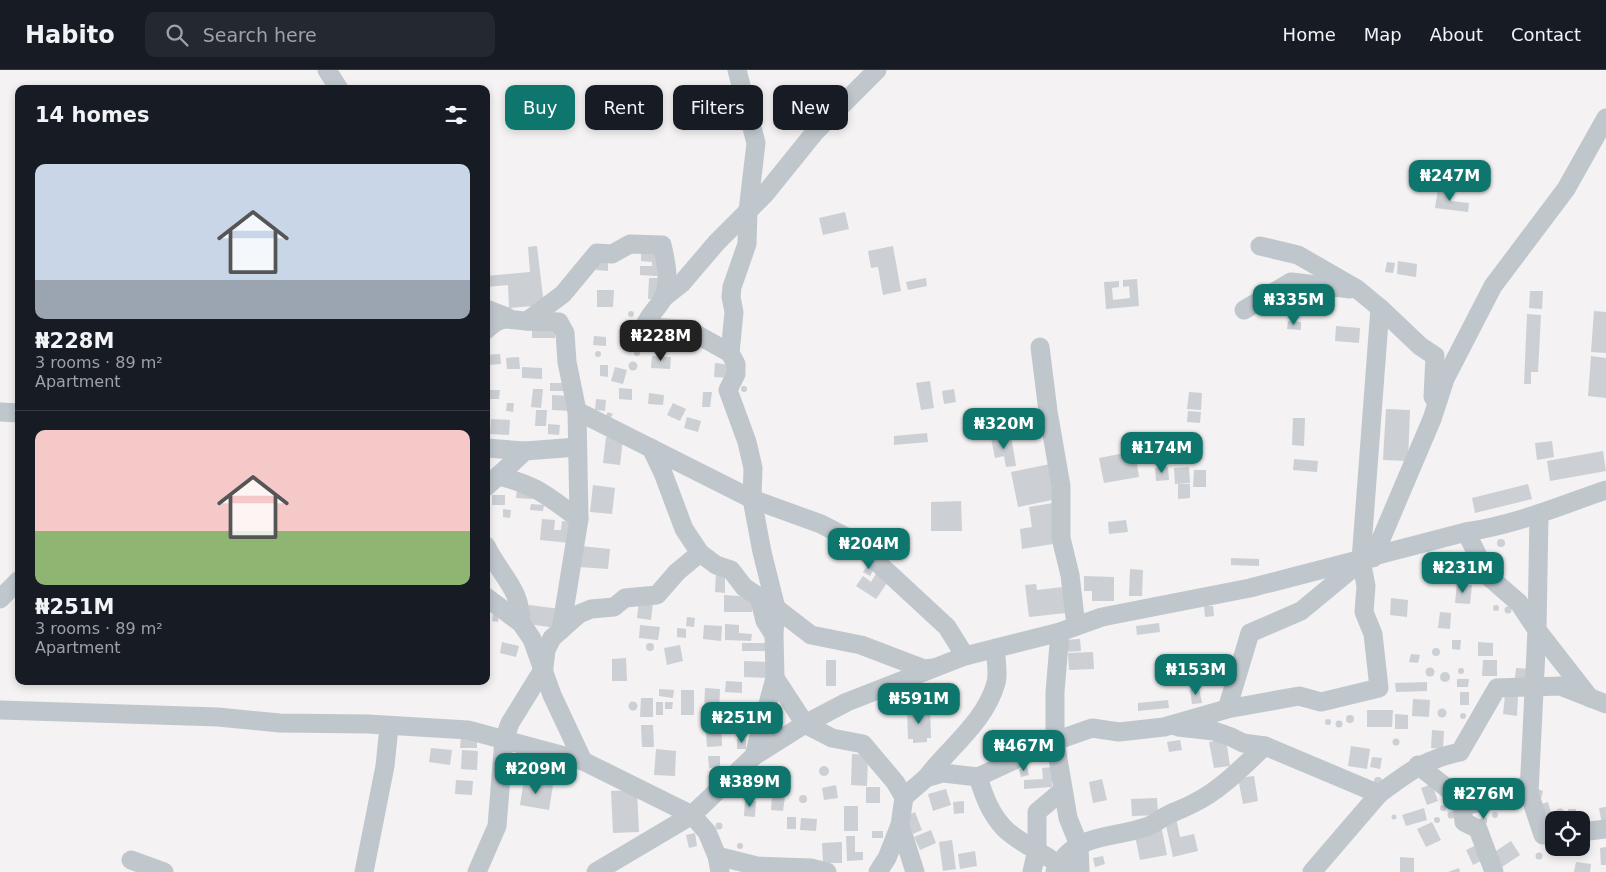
<!DOCTYPE html>
<meta charset="utf-8">
<style>
body{margin:0;font-family:"DejaVu Sans",sans-serif;background:#242831;color:#f1f3f6;height:100vh;display:flex;flex-direction:column;font-size:19px;white-space:nowrap}
*{box-sizing:border-box;margin:0}
p{font-size:16px;color:#9ea1a6}
.icon{flex:none;width:28px;height:28px;fill:none;stroke:currentColor;stroke-width:2;stroke-linecap:round;stroke-linejoin:round}
.map{position:relative;flex:1;overflow:hidden}
.panel{position:absolute;left:15px;top:15px;width:475px;height:600px;display:flex;flex-direction:column;background:#171b24;border-radius:10px;box-shadow:0 2px 8px #0003}
.panel>*{flex:none}
.hud{position:absolute;left:505px;top:15px;width:475px;height:45px;display:flex;gap:10px}
.fabs{position:absolute;left:1545px;top:741px;display:grid;gap:10px}
.fabs a{display:grid;place-items:center;width:45px;height:45px;border-radius:10px;background:#171b24;box-shadow:0 2px 8px #0003;font-size:25px}
.price{position:absolute;translate:-50% -42px;padding:0 11px;border-radius:10px;background:#0f766e;color:#fff;font-size:16px;line-height:32px;filter:drop-shadow(0 1px 2px #0008)}
.price::after{content:'';position:absolute;left:50%;top:30px;width:15px;height:11px;margin-left:-8px;background:inherit;clip-path:polygon(0 0,100% 0,50% 100%)}
.price.selected{background:#222;color:#fff}
ul{padding:0;list-style:none}
li{display:grid;align-content:center;gap:10px;height:265px;padding:0 20px}
li+li{border-top:1px solid #363941}
li span{display:grid;place-items:center;height:155px;border-radius:10px;color:#555}
li>.icon{margin-inline-start:auto}
span .icon{width:90px;height:90px;fill:#fffc;stroke-width:1}
li b{font-size:21px}
h2{display:flex;justify-content:space-between;align-items:center;height:60px;padding:0 20px;font-size:21px}
.tag{padding:0 18px;border-radius:10px;background:#171b24;box-shadow:0 2px 8px #0003;font-size:18px;line-height:45px}
.tag.selected{background:#0f766e;color:#fff}
header{display:flex;align-items:center;gap:30px;box-sizing:border-box;height:70px;padding:0 25px;background:#171b24;border-bottom:1px solid #363941}
header strong{font-size:24px}
nav{display:flex;gap:28px;margin-inline-start:auto;font-size:18px}
.search{width:350px;height:45px;background:#242831;display:flex;align-items:center;gap:12px;box-sizing:border-box;padding:0 18px;border-radius:10px;color:#9ea1a6;font-size:19px}
.map>svg:first-child{display:block}
</style>
<header>
<strong>Habito</strong>
<div class="search"><svg class="icon" aria-label="search" viewBox="0 0 24 24"><circle cx="10" cy="10" r="6"/><path d="M15 15l6 6"/></svg>Search here</div>
<nav><a>Home</a><a>Map</a><a>About</a><a>Contact</a></nav>
</header>
<div class="map">
<svg width="1606" height="802" viewBox="0 0 1606 802">
<rect width="100%" height="100%" fill="#f4f2f2"/>
<!-- building -->
<g fill="#cccfd4">
<path d="M1438 119 1452 121 1451 131 1469 133 1468 142 1435 138Z"/>
<path d="M845 142 849 159 823 165 819 148Z"/>
<path d="M537 176 544 235 509 238 508 215 486 217V206L530 202 528 177Z"/>
<path d="M893 176 901 221 883 225 878 197 871 198 868 181Z"/>
<path d="M641 178 659 179 657 206 640 205V196H652V192L641 191Z"/>
<path d="M597 190 608 191V201L596 200Z"/>
<path d="M1398 191 1417 194 1416 207 1397 204Z"/>
<path d="M1387 192 1395 193 1393 203 1385 202Z"/>
<path d="M649 208H658L657 229H648Z"/>
<path d="M926 208 927 216 908 220 906 212Z"/>
<path d="M1137 209 1139 236 1106 239 1104 212 1119 211V217L1112 218 1113 230 1130 228 1129 216 1123 217V210Z"/>
<path d="M597 220H614L613 237H597Z"/>
<path d="M1530 221H1543L1542 239 1529 238Z"/>
<circle cx="631" cy="244" r="3"/>
<path d="M1594 241 1606 242V283L1591 282Z"/>
<path d="M1527 244 1541 245 1538 302H1531V314H1524Z"/>
<circle cx="630" cy="254" r="3.5"/>
<path d="M1288 251 1301 252V260L1287 259Z"/>
<path d="M1336 256 1360 258 1359 273 1335 271Z"/>
<path d="M532 257 555 258V268H532Z"/>
<circle cx="637" cy="267" r="3"/>
<path d="M594 266 606 267V276L593 275Z"/>
<rect x="667" y="273" width="6" height="9"/>
<circle cx="637" cy="283" r="3"/>
<circle cx="598" cy="284" r="3"/>
<path d="M500 284 501 294 486 295V285Z"/>
<path d="M652 286 671 287 670 299 651 298Z"/>
<path d="M1591 286 1606 288V328L1588 326Z"/>
<path d="M519 287 520 299H507L506 288Z"/>
<circle cx="633" cy="296" r="4.5"/>
<path d="M715 293 731 295 729 308 714 307Z"/>
<path d="M600 295H608V307L600 306Z"/>
<path d="M522 297 542 298V309L522 308Z"/>
<path d="M615 297 627 300 623 314 611 311Z"/>
<path d="M930 311 934 338 921 340 916 313Z"/>
<rect x="550" y="313" width="17" height="8"/>
<circle cx="744" cy="319" r="3"/>
<path d="M619 318 632 319V330L619 329Z"/>
<path d="M533 319H543L541 338 531 337Z"/>
<path d="M954 319 956 332 944 334 942 321Z"/>
<path d="M488 320H500L499 329H488Z"/>
<path d="M703 322H712L710 337H702Z"/>
<path d="M1189 322 1202 323 1201 340 1187 339Z"/>
<path d="M649 323 664 325 663 335 648 334Z"/>
<path d="M552 325 570 326 569 341 552 340Z"/>
<path d="M596 329 606 330 605 341 595 340Z"/>
<path d="M507 333H514L513 342 506 341Z"/>
<path d="M673 333 686 339 680 351 667 345Z"/>
<path d="M1386 339 1410 340 1408 391 1383 390Z"/>
<path d="M536 340H547L546 356H535Z"/>
<path d="M1188 341 1201 342 1200 353 1187 352Z"/>
<path d="M608 342 613 344 610 349 605 347Z"/>
<path d="M687 347 701 351 698 362 684 358Z"/>
<path d="M1293 348H1305L1304 376 1292 375Z"/>
<path d="M491 349 510 350 509 365 490 364Z"/>
<path d="M548 354 560 355 559 365 548 364Z"/>
<path d="M927 363 928 372 894 375V366Z"/>
<path d="M1186 364 1188 393 1155 395 1153 366Z"/>
<path d="M1011 365 1016 396 1006 397 1004 386 995 388 991 368Z"/>
<path d="M606 367 623 369 620 395 603 393Z"/>
<path d="M1552 371 1554 387 1537 390 1535 373Z"/>
<path d="M1135 381 1139 407 1104 413 1099 388Z"/>
<path d="M1603 381 1606 401 1550 411 1547 391Z"/>
<path d="M1294 389 1318 391 1317 402 1293 400Z"/>
<path d="M1050 394 1057 429 1018 437 1011 402Z"/>
<path d="M1168 397 1169 410 1156 411 1155 398Z"/>
<path d="M1189 397 1190 413 1175 414 1174 398Z"/>
<path d="M1194 400H1206V417H1193Z"/>
<path d="M1178 414H1190V428L1178 429Z"/>
<path d="M1528 414 1532 429 1475 443 1472 428Z"/>
<path d="M593 415 615 418 612 444 590 442Z"/>
<path d="M517 418 532 419V429L516 428Z"/>
<rect x="492" y="425" width="13" height="10"/>
<path d="M961 431 962 461H931V432Z"/>
<path d="M1053 433 1059 473 1022 479 1020 459 1032 457 1029 437Z"/>
<path d="M531 434 544 435 543 441 530 440Z"/>
<path d="M503 439 511 440 510 448 503 447Z"/>
<path d="M542 449 555 450 554 460H561L562 451 572 452 570 473 540 470Z"/>
<path d="M1126 450 1128 462 1109 464 1108 452Z"/>
<circle cx="1501" cy="473" r="4"/>
<path d="M581 476 610 479 608 499 579 497Z"/>
<path d="M1444 483H1460V487H1466V503L1437 502 1438 494H1444Z"/>
<path d="M1231 488 1259 489V496L1231 495Z"/>
<path d="M869 493 875 497 870 506 863 502Z"/>
<path d="M1130 499 1143 500 1142 526H1129Z"/>
<path d="M877 502 889 510 876 529 856 516 863 506 871 512Z"/>
<path d="M716 503H725V523L715 522Z"/>
<path d="M1084 506 1114 507V531H1092V521H1084Z"/>
<path d="M1457 513 1472 515 1470 534 1455 533Z"/>
<path d="M1036 514 1037 520 1063 517 1066 543 1029 547 1025 515Z"/>
<path d="M724 525 753 527 752 542H724Z"/>
<path d="M1391 528 1408 530 1407 547 1390 545Z"/>
<path d="M639 531 653 532 651 550 637 548Z"/>
<circle cx="1496" cy="538" r="3"/>
<path d="M529 535 560 539 557 558 527 554Z"/>
<path d="M1204 536H1213L1214 546 1205 547Z"/>
<circle cx="1508" cy="540" r="3.5"/>
<path d="M493 542 499 543 498 552 492 551Z"/>
<path d="M1440 542 1451 543 1450 559 1438 558Z"/>
<path d="M687 547 695 548 694 557 686 556Z"/>
<path d="M1159 553 1160 562 1137 565 1136 556Z"/>
<path d="M725 554 739 555V563L752 564 751 571 725 570Z"/>
<path d="M640 555 660 557 658 570 639 568Z"/>
<path d="M704 555 722 556 721 571 703 569Z"/>
<path d="M677 558 686 559V568L677 567Z"/>
<path d="M1080 569 1081 581 1064 582V570Z"/>
<path d="M1452 570H1461L1460 580 1452 579Z"/>
<path d="M502 572 519 576 516 587 500 583Z"/>
<path d="M1478 572 1493 573V586H1478Z"/>
<circle cx="650" cy="577" r="4"/>
<rect x="742" y="573" width="27" height="8"/>
<path d="M680 575 683 591 667 595 664 578Z"/>
<circle cx="1436" cy="582" r="4"/>
<path d="M1093 582 1094 599 1069 600 1068 583Z"/>
<path d="M1411 584 1420 585 1418 593 1409 592Z"/>
<path d="M626 588 627 611H612V589Z"/>
<rect x="826" y="590" width="10" height="26"/>
<path d="M1483 590H1497V606H1482Z"/>
<path d="M744 591 768 592 767 608 744 607Z"/>
<circle cx="1430" cy="602" r="4.5"/>
<circle cx="1461" cy="601" r="3"/>
<path d="M1516 598 1531 599 1529 610 1515 608Z"/>
<circle cx="1445" cy="607" r="5"/>
<path d="M1457 609H1469L1468 617H1457Z"/>
<path d="M726 611 742 612V623L725 622Z"/>
<path d="M1427 612V621L1396 622 1395 613Z"/>
<path d="M705 618 720 619 719 642 704 641Z"/>
<path d="M1199 618 1202 633 1192 634 1190 619Z"/>
<path d="M659 619 674 620 673 628 659 626Z"/>
<rect x="681" y="620" width="13" height="25"/>
<rect x="1460" y="622" width="9" height="13"/>
<path d="M1505 625 1518 626 1517 646 1503 644Z"/>
<path d="M641 628H653V647H640Z"/>
<path d="M1413 629 1430 630 1429 647 1412 646Z"/>
<path d="M1168 630 1169 638 1138 641V633Z"/>
<circle cx="633" cy="636" r="4.5"/>
<rect x="656" y="632" width="7" height="13"/>
<path d="M665 632H673L672 639H665Z"/>
<path d="M930 638 931 668H927V672L913 673V669H908L907 639Z"/>
<circle cx="1442" cy="643" r="4.5"/>
<path d="M1367 640H1393L1392 657H1367Z"/>
<circle cx="1463" cy="646" r="3"/>
<path d="M1395 644 1408 645V659H1395Z"/>
<circle cx="1350" cy="649" r="4"/>
<path d="M721 647 722 676 707 677 705 648Z"/>
<circle cx="1328" cy="652" r="3"/>
<circle cx="1339" cy="654" r="3.5"/>
<path d="M641 655H653L654 677H642Z"/>
<path d="M1432 660 1444 661 1443 679 1431 678Z"/>
<path d="M461 666 477 667V678H460Z"/>
<circle cx="1396" cy="672" r="3.5"/>
<rect x="737" y="669" width="9" height="10"/>
<path d="M1226 669 1230 696 1214 698 1209 672Z"/>
<path d="M1180 670 1182 680 1169 682 1167 672Z"/>
<path d="M1351 676 1370 679 1367 699 1348 696Z"/>
<path d="M431 678 452 680 450 695 429 692Z"/>
<path d="M656 679 676 681 675 706 654 705Z"/>
<path d="M462 680 478 681 477 700 461 699Z"/>
<path d="M852 684 868 685 867 716 851 715Z"/>
<path d="M708 686H720V697L709 698Z"/>
<path d="M1372 687 1382 688 1380 699 1370 697Z"/>
<circle cx="824" cy="701" r="5"/>
<path d="M1027 697 1029 705 1021 707 1019 699Z"/>
<path d="M1052 697V717L1024 719V710L1043 709 1042 698Z"/>
<path d="M1254 706 1258 731 1243 734 1238 708Z"/>
<circle cx="1378" cy="711" r="4"/>
<path d="M1520 707 1522 708V714L1519 715 1515 710Z"/>
<path d="M1102 709 1107 730 1093 733 1089 712Z"/>
<path d="M456 710 473 711 472 725 455 724Z"/>
<path d="M524 710 553 715 549 740 520 735Z"/>
<path d="M1432 714 1438 731 1427 735 1421 718Z"/>
<path d="M836 715 838 728 824 730 822 718Z"/>
<rect x="866" y="717" width="14" height="16"/>
<path d="M946 719 951 735 933 741 928 724Z"/>
<path d="M1538 719 1543 721 1541 729 1538 728Z"/>
<path d="M637 720 639 762 613 763 611 721Z"/>
<circle cx="803" cy="729" r="4"/>
<path d="M772 726 785 727 783 741 771 740Z"/>
<path d="M1157 728 1158 745 1132 746 1131 729Z"/>
<path d="M745 730 756 731 755 747 744 746Z"/>
<path d="M964 731V743L954 744 953 732Z"/>
<path d="M1548 732 1552 746 1542 749 1538 735Z"/>
<circle cx="1443" cy="738" r="3"/>
<rect x="844" y="736" width="14" height="25"/>
<path d="M1606 737V753L1602 754 1599 738Z"/>
<path d="M1424 738 1427 750 1406 756 1402 745Z"/>
<circle cx="1560" cy="743" r="4.5"/>
<rect x="1568" y="739" width="8" height="11"/>
<circle cx="1451" cy="745" r="3.5"/>
<circle cx="1495" cy="745" r="3"/>
<path d="M915 742 922 760 913 764 906 746Z"/>
<circle cx="1394" cy="747" r="2.5"/>
<rect x="787" y="747" width="9" height="12"/>
<path d="M1482 747 1487 748V753L1484 754 1480 750Z"/>
<circle cx="1437" cy="750" r="3"/>
<path d="M801 748 817 749 816 761 800 760Z"/>
<path d="M1176 748 1180 767 1194 764 1198 781 1173 787 1165 751Z"/>
<path d="M1432 752 1441 770 1426 777 1417 759Z"/>
<circle cx="719" cy="756" r="3.5"/>
<path d="M1161 755 1167 785 1140 790 1134 761Z"/>
<path d="M931 760 936 773 920 780 914 767Z"/>
<rect x="872" y="761" width="11" height="7"/>
<path d="M695 763 697 776 689 778 686 765Z"/>
<path d="M846 766H855V782H863V790L847 791Z"/>
<path d="M952 770 956 799 943 801 939 772Z"/>
<path d="M1511 771 1520 785 1502 797 1493 783Z"/>
<path d="M842 772V793H823L822 773Z"/>
<circle cx="740" cy="776" r="3"/>
<path d="M1479 774 1485 789 1473 795 1466 780Z"/>
<path d="M1606 777V795H1601L1600 778Z"/>
<path d="M1574 778H1582V780L1574 781Z"/>
<path d="M975 781 977 796 960 799 958 784Z"/>
<circle cx="1539" cy="786" r="3.5"/>
<path d="M1103 786 1105 794 1095 797 1093 788Z"/>
<path d="M1400 787 1414 788V802H1400Z"/>
<path d="M1576 792 1591 794 1590 802H1574Z"/>
<path d="M1459 798 1460 802H1448Z"/>
</g>
<g fill="none" stroke-linecap="round" stroke-linejoin="round">
<!-- street -->
<g stroke="#bfc7cd" stroke-width="19">
<path d="M327 0 339 19"/>
<path d="M1260 176 1298 185 1357 219 1380 238 1420 276 1435 286 1433 327"/>
<path d="M662 229 682 213 717 172 765 124 815 62 877 0"/>
<path d="M486 239 507 247"/>
<path d="M1244 240 1291 212 1350 219"/>
<path d="M527 251 563 224 597 183 612 184 630 174 662 175C666 191 671 215 662 230 656 240 649 245 644 257L687 259 730 283 736 294V304L728 320 747 372 753 398 752 429 762 482 776 538 774 564 775 608 754 686"/>
<path d="M486 260C503 244 506 250 527 251 538 252 548 251 559 252L565 263 567 292 577 341 579 449 561 560"/>
<path d="M1040 277 1048 341 1061 416V468L1070 505 1076 556"/>
<path d="M730 283 734 242 731 227 732 217 747 174 748 141 756 73 737 0"/>
<path d="M577 341 752 429 821 454 854 471 947 557 965 586"/>
<path d="M0 342 19 343"/>
<path d="M486 378 525 381"/>
<path d="M651 378 663 403 684 459 700 483 716 495 731 500 744 517 759 527 765 551 772 562"/>
<path d="M498 406 525 381 577 377"/>
<path d="M486 417 498 406C537 415 547 426 579 449"/>
<path d="M1539 445 1537 560 1590 628"/>
<path d="M1466 462 1488 506 1519 533 1537 560 1529 723 1543 765 1554 764"/>
<path d="M486 476C500 505 521 518 521 553"/>
<path d="M1373 488 1432 349 1445 309 1493 216 1566 119 1606 48"/>
<path d="M486 527 521 553 532 569 552 625 583 691"/>
<path d="M0 529 19 510"/>
<path d="M776 538 811 565 861 575 924 599 933 598"/>
<path d="M1060 562 1055 622V671L1068 748 1079 775 1080 802"/>
<path d="M775 608 805 654 832 668 863 674 895 712 904 727 900 755 915 802"/>
<path d="M1227 639 1250 563 1301 541 1359 493"/>
<path d="M0 640 218 647 280 653 368 654 468 660 583 691 692 745 707 762 717 786 720 802"/>
<path d="M1178 657 1214 661 1231 667 1243 673 1265 676 1379 724C1409 702 1423 690 1460 682L1497 618 1560 616 1606 634"/>
<path d="M1418 695 1453 723 1462 735C1485 734 1506 726 1529 723"/>
<path d="M978 707C984 726 990 743 1004 758 1022 776 1049 784 1068 802"/>
<path d="M926 708C950 677 985 652 996 613 999 603 995 589 996 578"/>
<path d="M904 727 926 708 943 703 978 707 1055 671 1092 658 1119 662 1164 657 1227 639 1299 626 1321 632 1379 618 1373 564 1364 542 1366 516 1361 490 1380 238"/>
<path d="M1462 735 1464 752 1478 759 1494 802"/>
<path d="M1581 762 1606 759"/>
<path d="M717 786 757 796 811 798 827 802"/>
<path d="M131 790 164 802"/>
<path d="M364 802 385 696 389 657"/>
<path d="M477 802 497 756 504 670 510 653 544 598 546 580 552 568 579 544 591 539 614 537 625 528 657 525 677 502 700 483"/>
<path d="M596 802 692 745 754 686 805 654 847 632 965 586 1060 562 1102 547 1250 518 1466 462C1515 455 1559 436 1606 420"/>
<path d="M878 802 887 788 900 755"/>
<path d="M1032 802 1037 779V742L1063 720"/>
<path d="M1055 802C1073 762 1112 769 1146 757 1153 755 1160 749 1166 746 1175 741 1185 738 1194 733 1221 720 1243 696 1265 676"/>
<path d="M1312 802 1379 724"/>
</g>
</g>
</svg>
<div class="fabs">
<a><svg class="icon" aria-label="locate" viewBox="0 0 24 24"><circle cx="12" cy="12" r="6"/><path d="M12 2v4M12 18v4M2 12h4M18 12h4"/></svg></a>
</div>
<b class="price" style="left:1450px;top:132px">₦247M</b>
<b class="price" style="left:1294px;top:256px">₦335M</b>
<b class="price selected" style="left:661px;top:292px">₦228M</b>
<b class="price" style="left:1004px;top:380px">₦320M</b>
<b class="price" style="left:1162px;top:404px">₦174M</b>
<b class="price" style="left:869px;top:500px">₦204M</b>
<b class="price" style="left:1463px;top:524px">₦231M</b>
<b class="price" style="left:1196px;top:626px">₦153M</b>
<b class="price" style="left:919px;top:655px">₦591M</b>
<b class="price" style="left:742px;top:674px">₦251M</b>
<b class="price" style="left:1024px;top:702px">₦467M</b>
<b class="price" style="left:536px;top:725px">₦209M</b>
<b class="price" style="left:750px;top:738px">₦389M</b>
<b class="price" style="left:1484px;top:750px">₦276M</b>
<div class="hud">
<a class="tag selected">Buy</a>
<a class="tag">Rent</a>
<a class="tag">Filters</a>
<a class="tag">New</a>
</div>
<section class="panel">
<h2>14 homes<svg class="icon" aria-label="filters" viewBox="0 0 24 24"><path d="M4 7h16M4 17h16"/><circle cx="9" cy="7" r="2"/><circle cx="15" cy="17" r="2"/></svg></h2>
<ul>
<li><span style="background:linear-gradient(#c9d6e8 75%,#9aa5b1 0)"><svg class="icon" aria-label="home" viewBox="0 0 24 24"><path d="M3 11l9-7 9 7M6 9v11h12V9"/></svg></span><div><b>₦228M</b><p>3 rooms · 89 m²</p><p>Apartment</p></div></li>
<li><span style="background:linear-gradient(#f6c9c9 65%,#8fb573 0)"><svg class="icon" aria-label="home" viewBox="0 0 24 24"><path d="M3 11l9-7 9 7M6 9v11h12V9"/></svg></span><div><b>₦251M</b><p>3 rooms · 89 m²</p><p>Apartment</p></div></li>
</ul>
</section>
</div>
